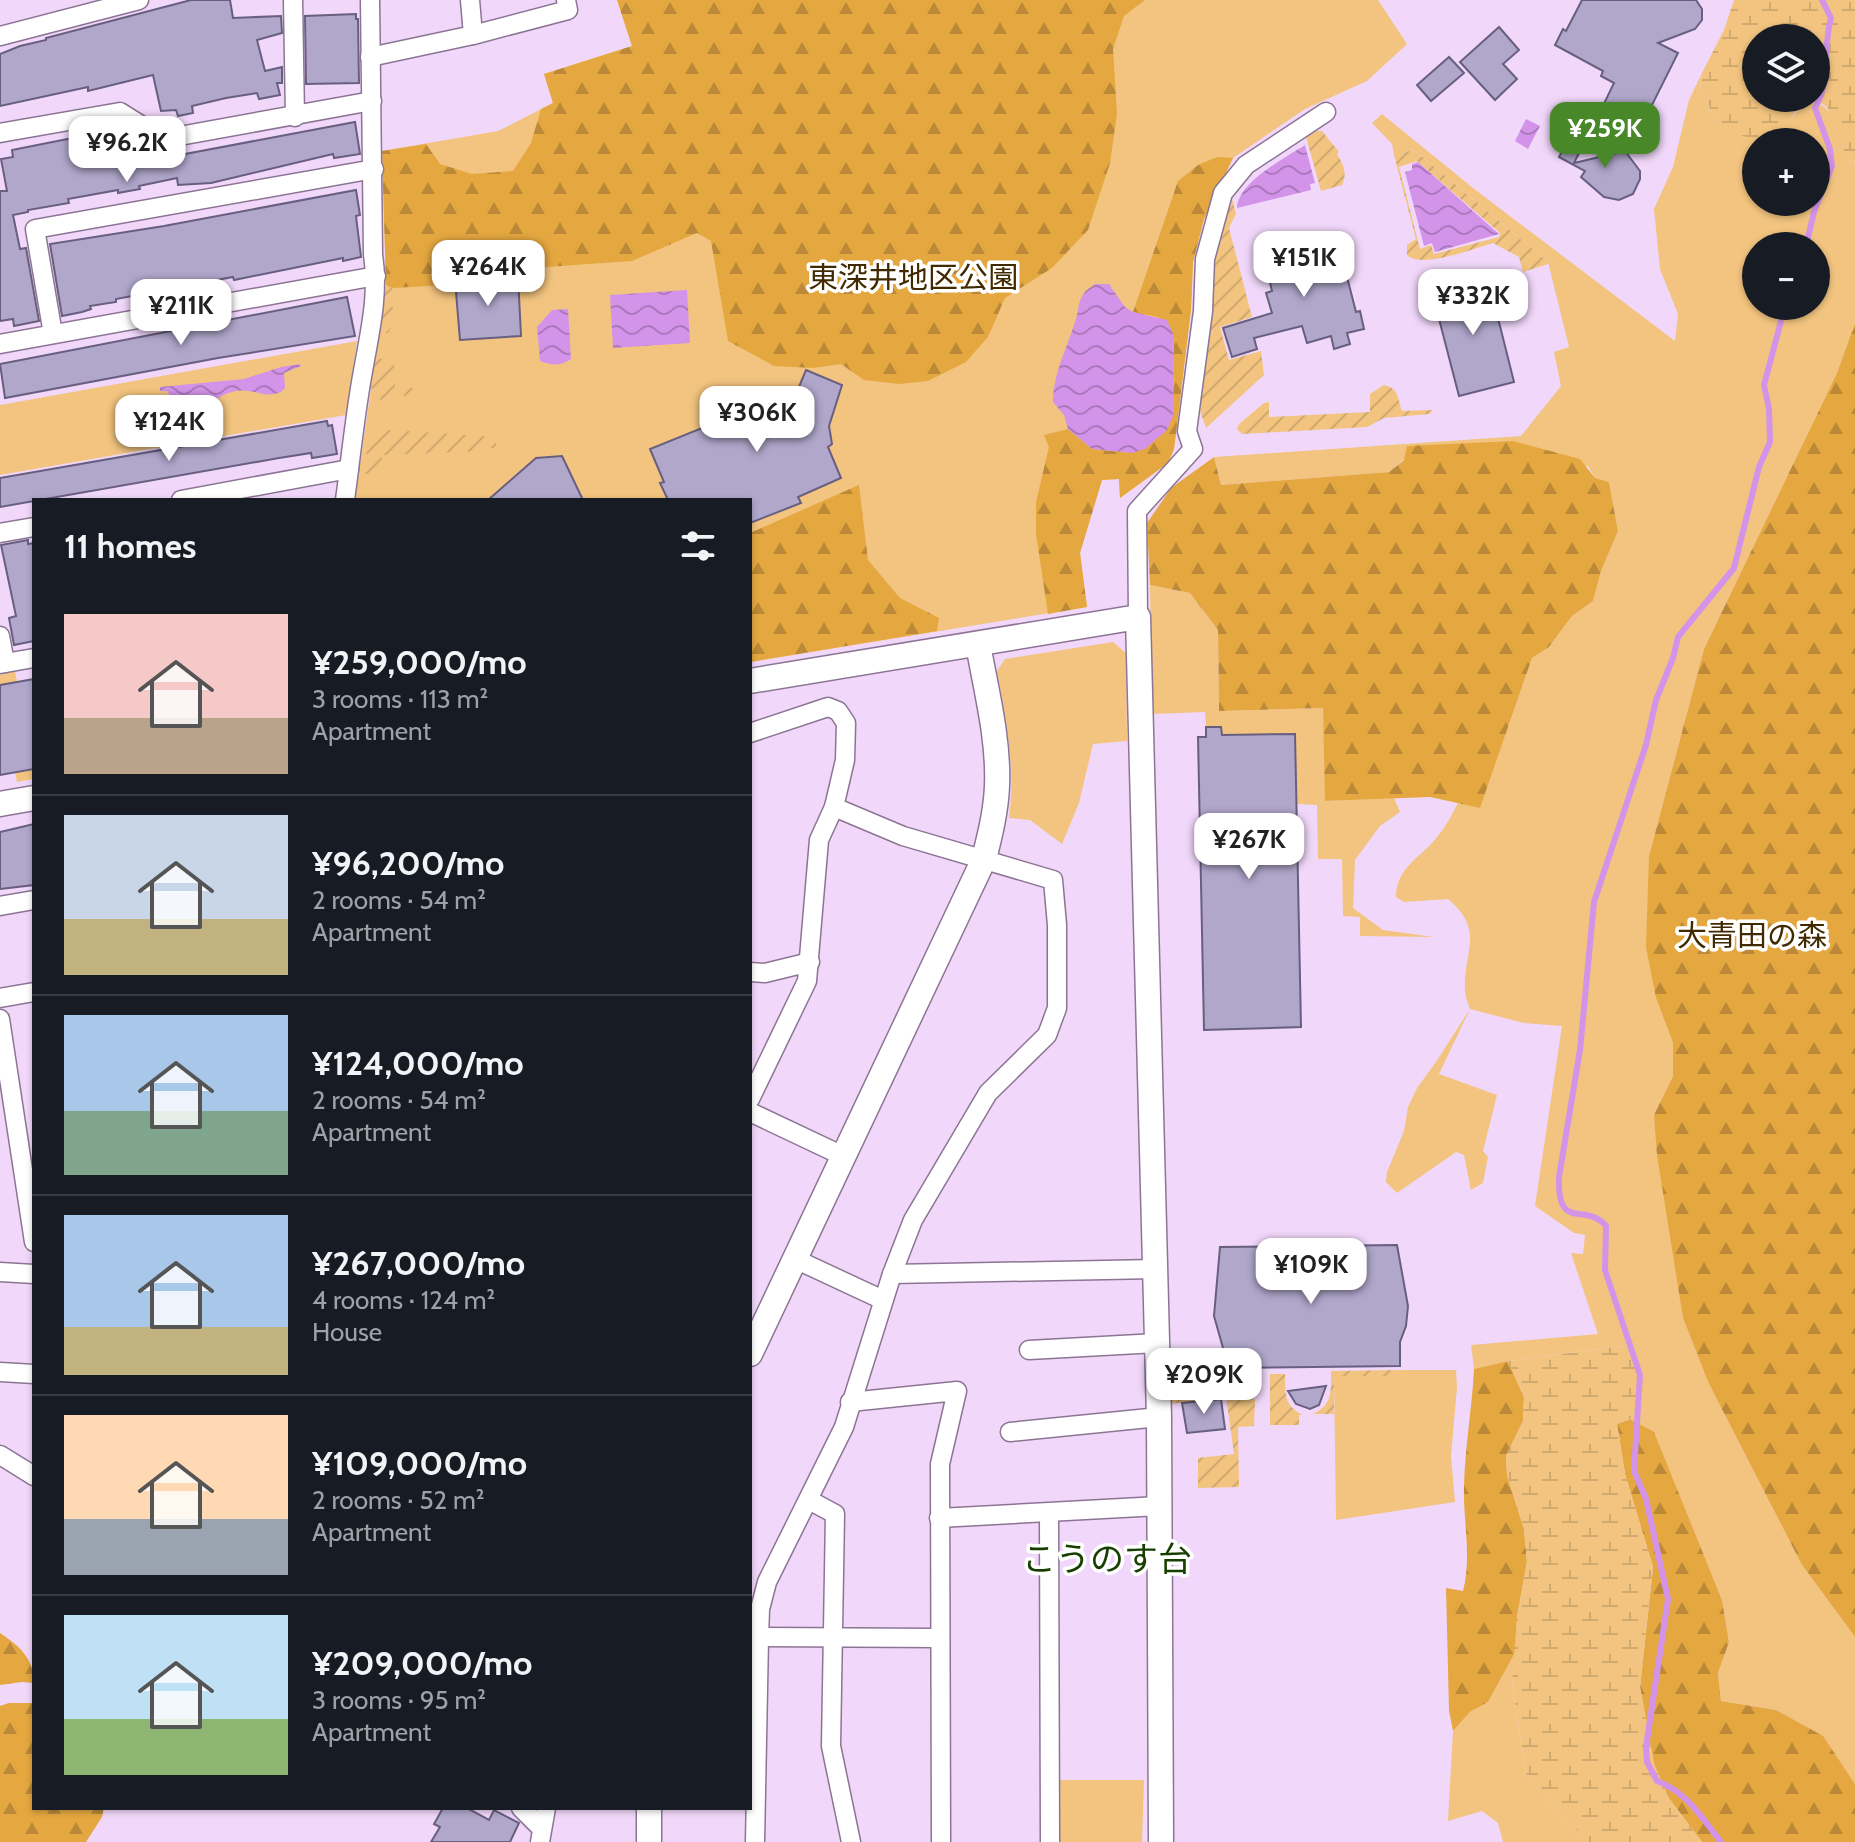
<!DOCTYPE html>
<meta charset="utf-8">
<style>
body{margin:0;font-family:Cabin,"Noto Sans JP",sans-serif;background:#20242c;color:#f1f3f6;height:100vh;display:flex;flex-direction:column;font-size:30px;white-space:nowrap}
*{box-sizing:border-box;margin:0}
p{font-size:26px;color:#9ea1a6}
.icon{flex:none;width:44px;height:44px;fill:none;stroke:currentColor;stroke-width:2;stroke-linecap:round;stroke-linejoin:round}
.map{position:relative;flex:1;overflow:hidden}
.sheet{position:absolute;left:32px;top:498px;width:720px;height:1312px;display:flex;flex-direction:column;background:#171b24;border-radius:0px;box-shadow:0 2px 6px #0004}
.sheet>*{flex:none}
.tools{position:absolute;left:1742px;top:24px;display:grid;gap:16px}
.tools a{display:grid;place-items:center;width:88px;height:88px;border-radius:50%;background:#171b24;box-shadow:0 2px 6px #0004;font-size:40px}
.price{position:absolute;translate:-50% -68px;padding:0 18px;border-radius:16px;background:#fff;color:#222;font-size:26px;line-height:52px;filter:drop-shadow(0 2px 4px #0008)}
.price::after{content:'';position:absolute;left:50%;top:48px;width:24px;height:18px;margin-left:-12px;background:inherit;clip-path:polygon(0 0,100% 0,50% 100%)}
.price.active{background:#498829;color:#fff}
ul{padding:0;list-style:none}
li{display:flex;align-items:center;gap:24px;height:200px;padding:0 32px}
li+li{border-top:2px solid #363941}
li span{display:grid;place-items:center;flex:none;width:224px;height:160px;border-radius:0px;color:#555}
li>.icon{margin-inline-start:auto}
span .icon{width:96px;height:96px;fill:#fffc;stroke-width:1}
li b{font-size:34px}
h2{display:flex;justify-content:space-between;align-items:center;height:96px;padding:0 32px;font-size:34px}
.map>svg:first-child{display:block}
</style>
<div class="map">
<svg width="1855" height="1842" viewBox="0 0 1855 1842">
<defs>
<pattern id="forest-firs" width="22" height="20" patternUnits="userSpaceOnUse" patternTransform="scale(2)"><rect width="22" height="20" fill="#e5a840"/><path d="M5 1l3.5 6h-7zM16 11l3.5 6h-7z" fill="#bb8937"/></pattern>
<pattern id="wetland-marsh" width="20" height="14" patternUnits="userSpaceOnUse" patternTransform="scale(2)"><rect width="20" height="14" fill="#f2c47f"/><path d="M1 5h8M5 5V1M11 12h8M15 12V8" fill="none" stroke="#d0a96f"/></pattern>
<pattern id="garden-furrows" width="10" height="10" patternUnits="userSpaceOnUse" patternTransform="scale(2)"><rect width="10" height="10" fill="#f2c47f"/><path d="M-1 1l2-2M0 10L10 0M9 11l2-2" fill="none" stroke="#d0a96f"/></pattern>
<pattern id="water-waves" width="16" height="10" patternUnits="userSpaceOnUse" patternTransform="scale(2)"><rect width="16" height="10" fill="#d393e9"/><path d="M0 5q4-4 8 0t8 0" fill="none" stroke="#ac79be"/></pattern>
</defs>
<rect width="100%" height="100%" fill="#f1d8fa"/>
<!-- green -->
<g fill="#f2c47f" fill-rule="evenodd">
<path d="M617 0H1378L1407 44 1367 81 1305 109 1233 158 1204 219 1193 262 1191 310 1174 449 1168 463 1120 498 1119 479 1102 480 1080 553 1087 607 750 662V500H355L386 286 382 151 498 131 553 103 544 74 632 46Z"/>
<path d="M1702 73 1700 89 1718 124 1786 128C1803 93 1827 95 1840 132 1842 139 1842 150 1846 156 1848 160 1852 162 1855 165V323L1837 373 1704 649 1649 856 1656 998 1673 1043V1076L1654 1115 1683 1318 1708 1382 1802 1565 1855 1637V1784L1822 1736 1776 1710 1721 1701 1718 1673 1729 1642 1722 1600 1654 1433 1630 1419 1643 1396 1631 1345 1508 1361 1474 1369 1471 1345 1598 1334 1571 1253 1583 1254 1585 1235 1574 1233 1535 1206 1562 1026 1524 1023 1470 1009 1439 1074 1497 1095 1483 1151 1488 1157 1483 1183 1471 1190 1464 1155 1456 1152 1397 1193 1386 1182 1387 1172 1404 1131 1408 1107 1417 1088 1436 1062 1470 1009C1468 1003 1465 996 1465 990 1463 951 1486 931 1448 899L1404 902 1396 897C1396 867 1422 857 1438 836 1446 826 1452 815 1458 803L1480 807 1532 658 1549 647 1572 616 1593 601 1601 571 1618 531 1609 482 1595 478 1588 466 1404 459 1389 472 1221 485 1214 457 1521 436 1561 386 1554 352 1569 347 1548 262 1414 150 1394 155 1392 144 1372 123 1382 114 1473 188 1675 341 1678 314 1660 269 1654 209 1673 167 1689 100ZM1756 142H1816V202H1756ZM1756 246H1816V306H1756Z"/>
<path d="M357 341 346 415 0 475V405Z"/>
<path d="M1150 585 1190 593 1218 630 1219 711 1323 708 1326 801 1394 798 1400 812 1380 826 1355 860 1353 908 1383 930 1434 937 1360 936V917L1343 916 1342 859H1318L1317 805 1297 804 1295 734 1222 735 1221 727H1206L1205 712 1152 714Z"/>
<path d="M1113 642 1126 653 1127 741 1093 744 1079 803 1062 844 1030 820 1009 818C1016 767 1006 721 997 671L1005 659Z"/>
<path d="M15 671 34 772V779L17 782 0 692V675Z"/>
<path d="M1402 1370H1456L1457 1387 1451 1456 1455 1502 1336 1520 1334 1376H1392Z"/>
<path d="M1516 1651 1512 1684 1527 1778 1577 1830 1585 1842H1503L1498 1823 1482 1811 1448 1821 1453 1731 1470 1712 1488 1702Z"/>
<path d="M1055 1780H1144L1142 1842H1055Z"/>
</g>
<!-- forest -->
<g fill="url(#forest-firs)">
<path d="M617 0H1145L1124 16 1113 49 1117 114 1110 163 1088 230 1052 268 1005 298 988 337 966 362 928 381 899 384 864 380 841 364 813 368 774 366 728 341 711 241 697 233 632 261 518 269V276L455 280 446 285 392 288 386 285 382 151 426 144 440 164 472 174 513 171 531 143 541 109 553 103 544 74 632 46Z"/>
<path d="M1217 157 1233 158 1204 219 1193 262 1191 310 1174 449 1168 463 1120 498 1119 479 1102 480 1080 553 1087 607 1048 614 1036 534V502L1049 447 1044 435 1068 429 1092 449 1132 453 1173 416 1174 336 1158 317 1133 312 1178 181 1198 165Z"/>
<path d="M1855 323V1637L1802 1565 1708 1382 1683 1318 1657 1155 1654 1115 1673 1076V1043L1656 998 1646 947 1649 856 1704 649 1837 373Z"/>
<path d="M1513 441 1580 459 1595 478 1609 482 1618 531 1601 571 1593 601 1572 616 1549 647 1532 658 1480 808 1430 797 1325 801 1323 708 1219 711 1218 630 1190 593 1150 585 1147 523 1171 488 1214 457 1221 485 1389 472 1404 460 1407 446Z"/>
<path d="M859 485 868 560 900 598 939 618 937 631 750 662V533Z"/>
<path d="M1508 1361 1524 1397 1523 1421 1506 1456 1507 1475 1524 1529 1527 1562 1517 1617 1516 1651 1488 1702 1470 1712 1453 1731 1449 1711 1446 1588 1463 1591C1472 1557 1463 1522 1464 1486 1465 1447 1472 1408 1474 1369Z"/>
<path d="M1630 1419 1654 1432 1722 1600 1729 1642 1718 1673 1721 1701 1776 1710 1823 1736 1855 1784V1842H1702L1668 1797 1654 1764 1640 1687 1653 1567 1625 1474 1617 1424Z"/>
<path d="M0 1633C20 1646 34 1659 34 1683L22 1682 0 1685Z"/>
<path d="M9 1703H34V1808H104L102 1817 86 1842H0V1706Z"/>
</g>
<!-- wetland -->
<g fill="url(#wetland-marsh)" fill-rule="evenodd">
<path d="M1734 0H1855V165L1845 156 1839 131 1827 107 1819 102H1809L1794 113 1786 129 1770 142 1734 134 1718 124 1700 89 1702 73 1724 30ZM1756 38H1816V98H1756Z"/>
<path d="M1631 1345 1643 1396 1630 1419 1617 1424 1625 1474 1653 1567 1640 1687 1654 1764 1668 1797 1702 1842H1585L1577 1830 1527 1778 1512 1684 1517 1617 1527 1562 1524 1529 1507 1475 1506 1456 1523 1421 1524 1397 1508 1361Z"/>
</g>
<!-- garden -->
<g fill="url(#garden-furrows)" fill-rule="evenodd">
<path d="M1316 131H1322L1339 152 1337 154C1343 164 1348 173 1342 185L1321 191 1306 137Z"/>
<path d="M1414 150 1548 262V264L1523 272 1519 257 1493 243C1473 249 1420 269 1407 255V245L1416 239 1394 155ZM1417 161 1500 233 1499 237 1434 254 1431 245 1420 249 1399 167Z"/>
<path d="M1232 199 1236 214 1229 228 1252 317 1220 327 1229 360 1261 351 1264 375 1206 428 1199 408 1215 257Z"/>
<path d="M386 286 392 288 393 314 390 317 391 328 388 333H382L379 327Z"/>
<path d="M378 359H392L394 362 395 388H415L414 403 410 402V396L388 395 387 401 381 400 370 387 374 366Z"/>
<path d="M1384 385C1400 389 1397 398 1402 411L1433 410 1429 414 1384 418 1367 427 1242 434 1237 429 1239 424 1264 403 1269 402V417L1370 412V394Z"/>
<path d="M376 429 496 437V448H487L485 451 382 455 381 474H365L368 435Z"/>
<path d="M1402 1370 1392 1376H1334V1414H1313C1333 1405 1331 1390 1331 1371Z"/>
<path d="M1285 1374C1285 1393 1284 1406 1303 1415H1299V1425H1270V1374Z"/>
<path d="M1240 1387 1255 1400 1254 1426 1238 1427 1239 1487 1198 1488V1458L1234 1454 1226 1397 1169 1404 1168 1388Z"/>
</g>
<!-- water -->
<g fill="url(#water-waves)">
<path d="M1526 119 1540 126 1528 149 1515 141Z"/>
<path d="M1305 145 1315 183 1310 184 1311 190 1237 208C1238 182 1285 158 1305 145Z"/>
<path d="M1418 162 1499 234 1435 252 1432 243 1424 246 1405 172 1412 170V164Z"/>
<path d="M1095 284H1109L1125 307 1133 312 1167 320 1174 336 1173 416 1167 430 1145 449 1132 453 1092 449 1068 429 1064 415 1053 402C1053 374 1067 348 1075 322 1079 312 1077 301 1085 292 1086 290 1093 286 1095 284Z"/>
<path d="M687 290 690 343 613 348 610 295Z"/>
<path d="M568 309 571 359C561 366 552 366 540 361L537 327 552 310Z"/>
<path d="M300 364 301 366 284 373 285 388 281 392C264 399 253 388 236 391 213 394 195 423 170 409L171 396 167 391H160V387L244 379 281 367Z"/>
</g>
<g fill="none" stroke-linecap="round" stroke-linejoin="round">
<!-- stream -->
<g stroke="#d393e9" stroke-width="6">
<path d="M1806 246 1814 212 1832 166 1830 149 1815 108C1832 80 1822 49 1831 18L1822 0"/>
<path d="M1721 1842C1702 1818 1687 1792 1657 1781L1647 1762 1646 1747 1668 1599 1646 1499 1634 1471 1640 1375 1605 1270 1606 1226C1585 1201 1557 1233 1559 1177L1580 1050 1594 902 1646 745 1656 700 1673 658 1678 637 1734 568 1759 467 1770 442 1769 409 1764 385 1785 306"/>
</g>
</g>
<!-- building -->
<g fill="#b0a7cb" stroke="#685f80" stroke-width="2">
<path d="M191 0H230L233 18 281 16 282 33 257 40 265 71 282 67V83H277L280 95 259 99 257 93 226 98 192 106 193 113 178 116 176 110 161 111 153 75 88 91V87L0 106V54L20 46 46 40V38Z"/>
<path d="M1582 0H1696L1702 9V20L1695 29 1658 43 1678 53 1637 135 1598 116 1614 83 1601 76 1603 71 1555 45 1563 29 1566 31Z"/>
<path d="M356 14V19H358L359 83 306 84 305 16Z"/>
<path d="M1499 27 1519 50 1503 64 1517 79 1495 100 1460 62Z"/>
<path d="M1449 57 1464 73 1431 101 1417 85Z"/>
<path d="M355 122 360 154 334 158 333 154 211 183 178 185 177 178 139 186 140 189 118 193V190L68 199 69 203 28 210V212L13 215 20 249 26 248 39 321 14 326 13 319 0 321V191H7L1 159 13 157 12 150 123 128 129 157 168 150 169 157Z"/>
<path d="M1572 132 1586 139 1574 163 1625 151 1640 171V179L1633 194 1619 200 1604 197 1581 177 1585 171 1559 157Z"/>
<path d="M356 190 360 215 356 216 361 257 343 261V258L234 280 233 277 116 299V302L90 306 91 309 82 312 62 316 50 244 164 226Z"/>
<path d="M1336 234 1356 312 1360 311 1364 329 1347 333 1350 344 1334 349 1331 336 1307 343 1302 326 1254 338 1257 349 1232 357 1223 328 1272 313 1266 293 1272 291 1267 270 1288 264 1283 247Z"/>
<path d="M518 276 521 336 460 340 455 280Z"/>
<path d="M1488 278 1514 382 1459 396 1432 292Z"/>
<path d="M347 297 355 336 218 358 5 398 0 364Z"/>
<path d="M806 370 842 385 829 426 832 444 828 447 841 478 798 497 801 503 750 523V500H668L660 483 664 482 650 449 759 405 764 417 791 406Z"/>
<path d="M327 421 328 426 332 425 337 454 312 458 311 453 279 458 0 507V478Z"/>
<path d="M562 456 583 500H488L536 458Z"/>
<path d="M28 540V544L34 543V641L14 645 9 618 16 616 1 545Z"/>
<path d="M34 679V769L0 775V685Z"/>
<path d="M1206 727H1221L1222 735 1295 734 1301 1027 1204 1030 1198 737H1206Z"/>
<path d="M34 824V885L0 889V832Z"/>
<path d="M1397 1245 1408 1306 1406 1326 1400 1342V1366L1223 1368V1348L1214 1316 1220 1247Z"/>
<path d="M1326 1386 1319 1405 1310 1409 1296 1404 1288 1391Z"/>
<path d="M1221 1399 1225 1429 1187 1433 1182 1403Z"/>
<path d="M443 1808H467L489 1820 494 1810 519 1823 510 1842H431L440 1827 434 1824Z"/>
</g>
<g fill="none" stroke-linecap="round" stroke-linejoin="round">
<defs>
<g id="minor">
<path d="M293 0 295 117"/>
<path d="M470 0 473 35"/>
<path d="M0 36 139 0"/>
<path d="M370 57 473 35 568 10 566 0"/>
<path d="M0 133 120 112 163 139 372 101"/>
<path d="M53 334 35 229 374 169"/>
<path d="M0 344 376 276"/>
<path d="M181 500 349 469"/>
<path d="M345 500C351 457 355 414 363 371 370 331 379 295 373 254L370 0"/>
<path d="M0 533 34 527"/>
<path d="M1138 617 1137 511 1193 449 1187 431 1203 311 1205 259 1223 193 1246 165 1326 112"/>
<path d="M0 636 5 663"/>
<path d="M0 664 34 658"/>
<path d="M750 733 828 707 838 711 846 723 845 760 834 807 819 840 807 981 750 1099"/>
<path d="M0 906 34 900"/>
<path d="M750 972 765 973 810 962"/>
<path d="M0 998 34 992"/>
<path d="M0 1019 34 1242"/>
<path d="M750 1112 843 1156"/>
<path d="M795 1259 883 1300"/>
<path d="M0 1272 34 1274"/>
<path d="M892 1274 1155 1269"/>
<path d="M1029 1350 1157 1343"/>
<path d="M0 1372 34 1374"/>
<path d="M850 1402 957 1391 940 1464 941 1842"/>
<path d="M1010 1432 1159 1417"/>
<path d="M0 1455 34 1476"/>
<path d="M809 1500 835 1514 831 1746 851 1842"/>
<path d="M1049 1513 1050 1842"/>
<path d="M939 1518 1159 1506"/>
<path d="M750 1637 939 1638"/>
<path d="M521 1808 542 1829"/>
<path d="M540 1842 546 1808"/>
<path d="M755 1842 759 1638 760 1609 767 1582 844 1427 892 1274 913 1220 988 1093 1047 1035 1057 1008V925L1053 880 903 836 834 807"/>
</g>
<g id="tertiary">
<path d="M750 681 1138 617 1159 1417 1161 1842"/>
<path d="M0 804 34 798"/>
<path d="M750 1354 984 859C990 835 996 811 997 786 999 739 986 690 978 644"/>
<path d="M649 1842V1808"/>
</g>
</defs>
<!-- minor casing -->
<use href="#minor" stroke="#8c7594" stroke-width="21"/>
<!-- tertiary casing -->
<use href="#tertiary" stroke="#8c7594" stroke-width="27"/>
<!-- minor -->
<use href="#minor" stroke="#fff" stroke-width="18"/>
<!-- tertiary -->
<use href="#tertiary" stroke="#fff" stroke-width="24"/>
</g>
<g text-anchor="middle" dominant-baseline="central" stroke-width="7" stroke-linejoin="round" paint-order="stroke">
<!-- park labels -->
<g font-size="30" fill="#422a00" stroke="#fff">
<text x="913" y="277">東深井地区公園</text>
<text x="1752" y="935">大青田の森</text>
</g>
<!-- quarter labels -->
<g font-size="34" fill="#173f00" stroke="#fff">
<text x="1107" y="1559">こうのす台</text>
</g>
</g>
</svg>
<div class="tools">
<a><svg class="icon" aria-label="layers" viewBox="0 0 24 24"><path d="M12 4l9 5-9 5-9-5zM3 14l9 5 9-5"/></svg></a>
<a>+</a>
<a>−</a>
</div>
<b class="price active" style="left:1605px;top:170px">¥259K</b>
<b class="price" style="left:127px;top:184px">¥96.2K</b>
<b class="price" style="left:1304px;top:299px">¥151K</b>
<b class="price" style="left:488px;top:308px">¥264K</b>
<b class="price" style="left:1473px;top:337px">¥332K</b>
<b class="price" style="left:181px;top:347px">¥211K</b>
<b class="price" style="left:757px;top:454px">¥306K</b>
<b class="price" style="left:169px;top:463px">¥124K</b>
<b class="price" style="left:1249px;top:881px">¥267K</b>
<b class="price" style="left:1311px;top:1306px">¥109K</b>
<b class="price" style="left:1204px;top:1416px">¥209K</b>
<section class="sheet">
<h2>11 homes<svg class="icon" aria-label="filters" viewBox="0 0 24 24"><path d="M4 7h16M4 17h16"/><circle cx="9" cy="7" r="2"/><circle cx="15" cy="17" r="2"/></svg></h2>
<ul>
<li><span style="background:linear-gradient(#f6c9c9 65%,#b9a48a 0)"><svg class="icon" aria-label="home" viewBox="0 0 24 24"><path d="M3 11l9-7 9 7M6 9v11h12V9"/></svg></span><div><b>¥259,000/mo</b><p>3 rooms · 113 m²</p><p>Apartment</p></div></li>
<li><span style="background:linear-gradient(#c9d6e8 65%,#c2b280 0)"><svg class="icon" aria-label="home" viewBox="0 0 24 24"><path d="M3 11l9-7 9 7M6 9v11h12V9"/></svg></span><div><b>¥96,200/mo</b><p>2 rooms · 54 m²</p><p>Apartment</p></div></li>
<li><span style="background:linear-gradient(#a9c7e8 60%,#7fa58c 0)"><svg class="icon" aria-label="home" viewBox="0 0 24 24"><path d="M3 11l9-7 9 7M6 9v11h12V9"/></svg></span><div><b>¥124,000/mo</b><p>2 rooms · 54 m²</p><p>Apartment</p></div></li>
<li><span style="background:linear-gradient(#a9c7e8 70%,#c2b280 0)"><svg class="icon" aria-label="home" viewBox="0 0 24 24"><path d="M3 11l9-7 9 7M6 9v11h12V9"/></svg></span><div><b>¥267,000/mo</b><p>4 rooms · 124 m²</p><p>House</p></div></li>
<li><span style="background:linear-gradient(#ffd9b3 65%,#9aa5b1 0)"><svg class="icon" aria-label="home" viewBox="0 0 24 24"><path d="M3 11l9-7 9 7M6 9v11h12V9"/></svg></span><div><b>¥109,000/mo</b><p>2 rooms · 52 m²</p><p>Apartment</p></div></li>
<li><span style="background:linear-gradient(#bfe0f5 65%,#8fb573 0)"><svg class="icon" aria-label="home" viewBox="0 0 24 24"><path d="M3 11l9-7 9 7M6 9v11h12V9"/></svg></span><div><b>¥209,000/mo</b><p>3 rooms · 95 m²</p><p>Apartment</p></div></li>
</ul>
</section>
</div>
